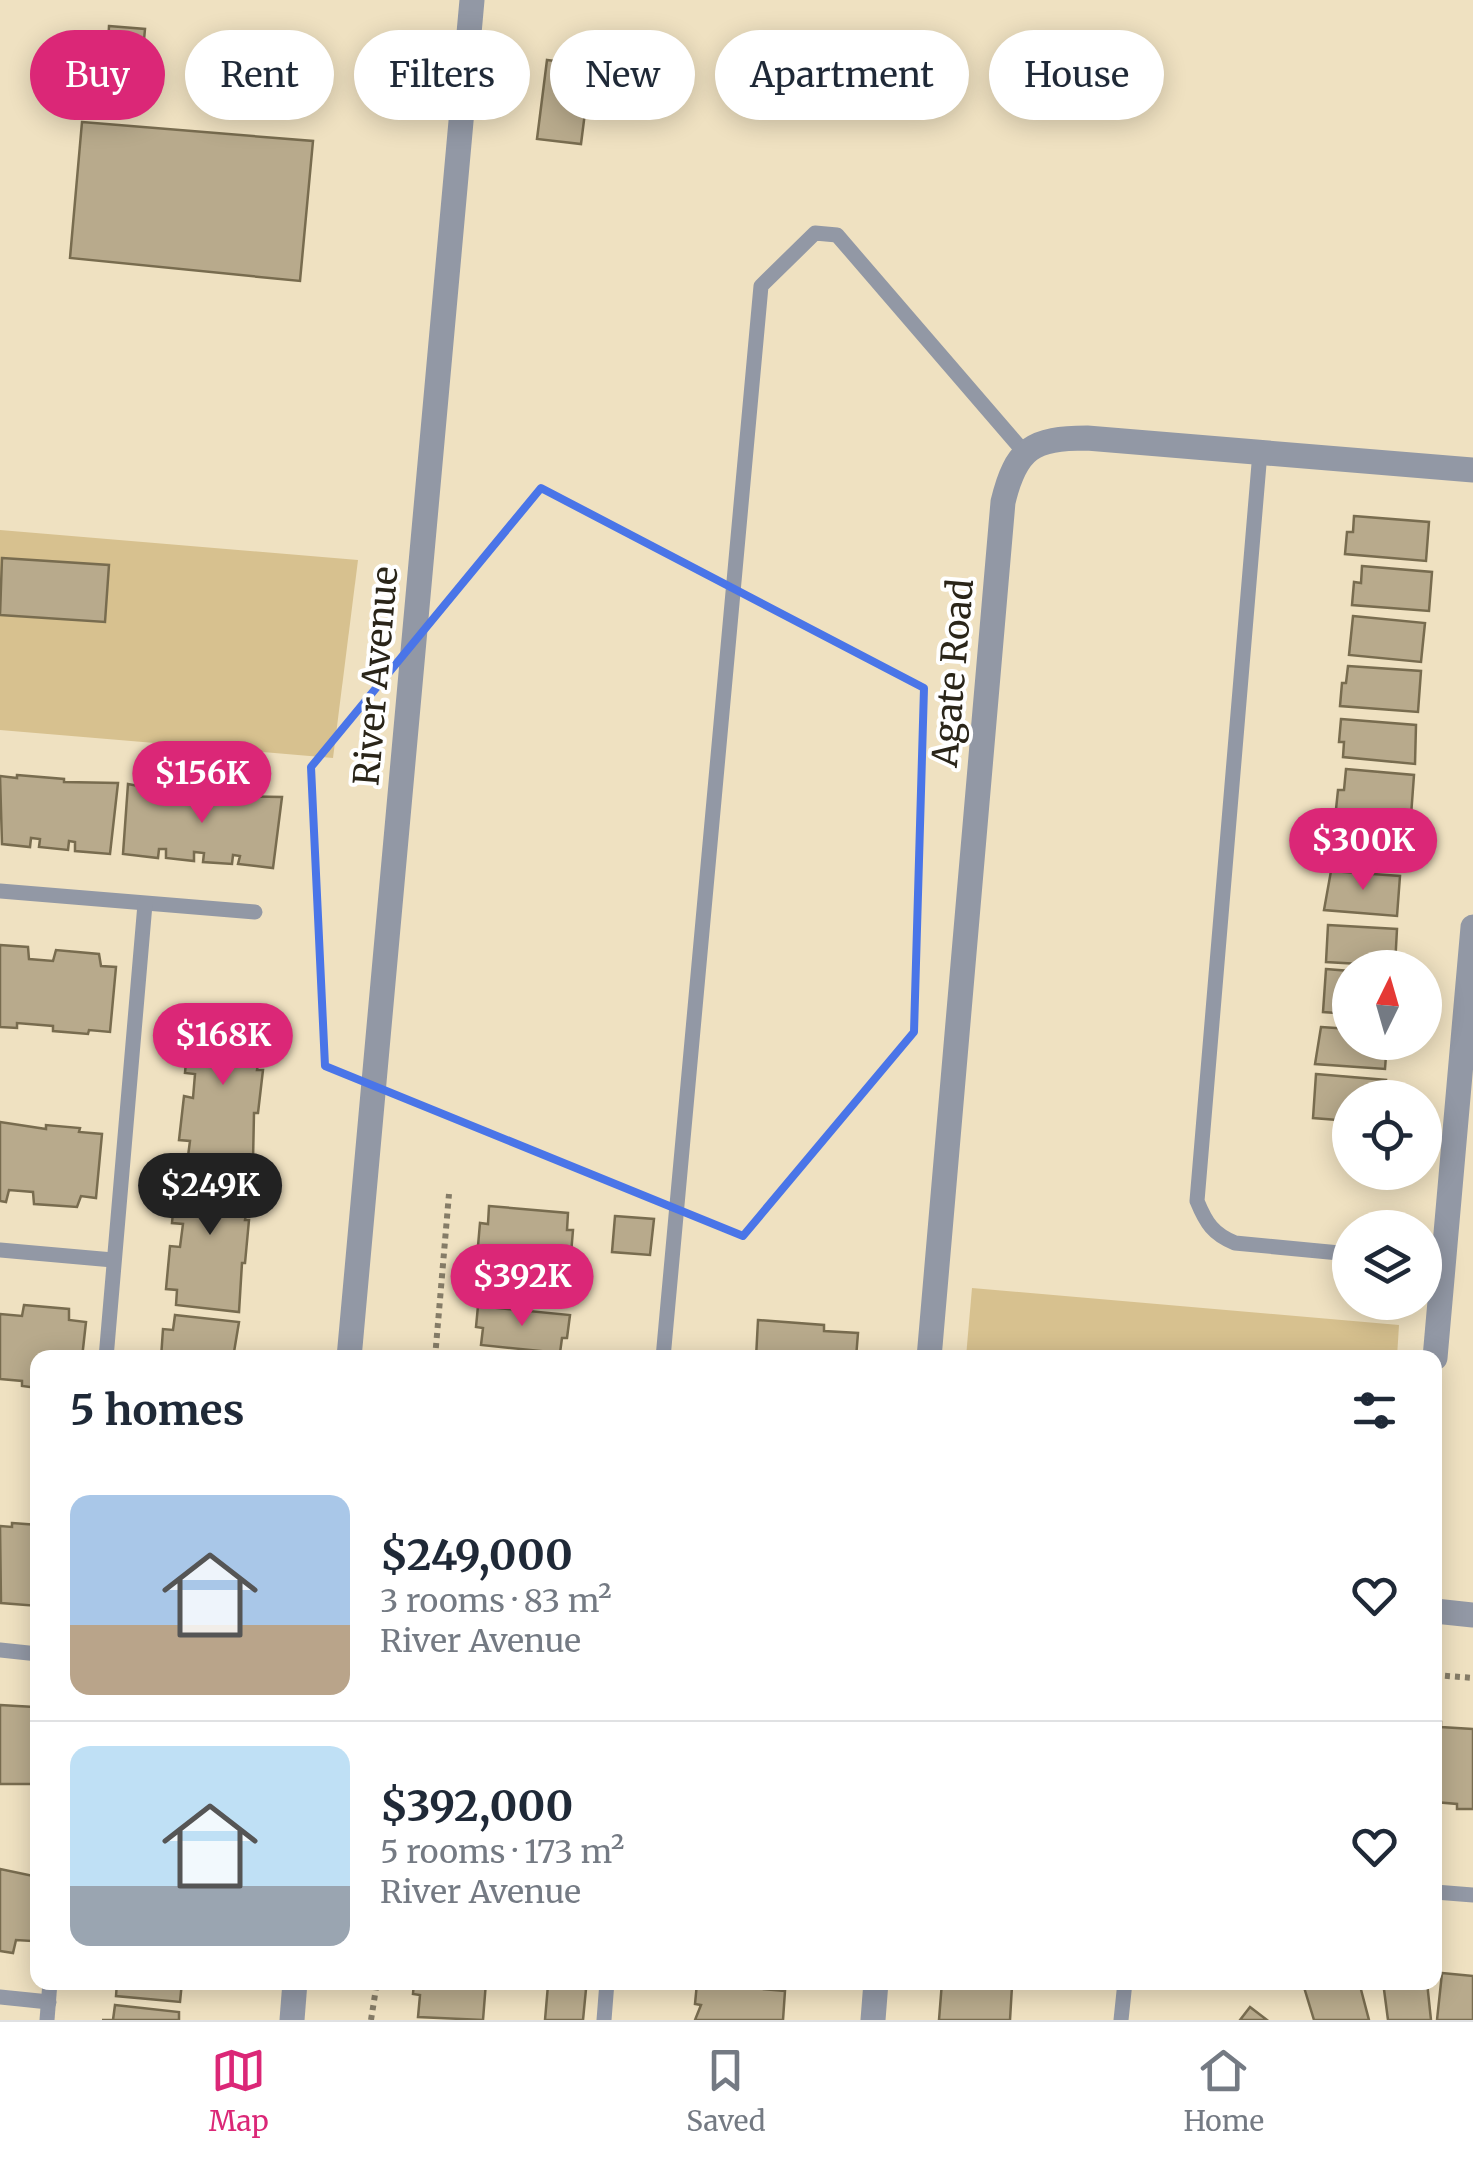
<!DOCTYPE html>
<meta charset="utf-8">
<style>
body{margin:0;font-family:Merriweather,serif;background:#f6f6f7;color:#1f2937;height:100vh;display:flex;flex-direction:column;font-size:38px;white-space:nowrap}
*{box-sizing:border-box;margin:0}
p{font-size:32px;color:#747a83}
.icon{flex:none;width:55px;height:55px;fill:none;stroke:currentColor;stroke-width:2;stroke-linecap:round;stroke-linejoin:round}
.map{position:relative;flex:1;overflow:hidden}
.details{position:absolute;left:30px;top:1350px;width:1412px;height:640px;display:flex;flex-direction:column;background:#fff;border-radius:20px;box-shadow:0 5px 25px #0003}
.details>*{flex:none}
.hud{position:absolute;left:30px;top:30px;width:1415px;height:90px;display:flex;gap:20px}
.needle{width:65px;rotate:5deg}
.buttons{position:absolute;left:1332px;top:950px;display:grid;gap:20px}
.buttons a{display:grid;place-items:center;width:110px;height:110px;border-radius:50%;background:#fff;box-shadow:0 5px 25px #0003;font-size:50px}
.price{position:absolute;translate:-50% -85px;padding:0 22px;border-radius:35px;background:#db2777;color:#fff;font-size:32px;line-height:65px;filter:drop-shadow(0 2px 5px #0008)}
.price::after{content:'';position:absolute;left:50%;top:60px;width:30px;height:22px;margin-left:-15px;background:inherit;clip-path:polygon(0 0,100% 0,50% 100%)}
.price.on{background:#222;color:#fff}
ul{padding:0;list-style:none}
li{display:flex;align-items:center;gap:30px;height:250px;padding:0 40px}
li+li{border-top:2px solid #e0e1e3}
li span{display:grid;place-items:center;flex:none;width:280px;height:200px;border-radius:20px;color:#555}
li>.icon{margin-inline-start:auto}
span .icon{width:120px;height:120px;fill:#fffc;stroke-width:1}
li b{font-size:42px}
h2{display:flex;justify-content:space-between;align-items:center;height:120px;padding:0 40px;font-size:42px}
.chip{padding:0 35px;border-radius:45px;background:#fff;box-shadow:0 5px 25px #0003;font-size:35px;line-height:90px}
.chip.on{background:#db2777;color:#fff}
.tabs{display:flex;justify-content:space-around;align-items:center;height:140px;border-top:2px solid #e0e1e3;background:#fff;font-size:28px;color:#747a83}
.tabs a{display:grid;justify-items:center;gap:5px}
.tabs .on{color:#db2777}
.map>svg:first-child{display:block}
</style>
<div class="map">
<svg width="1473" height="2020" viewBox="0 0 1473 2020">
<rect width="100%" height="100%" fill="#efe1c1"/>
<!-- green -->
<g fill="#d7c18f">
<path d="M0 530 358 560 333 758 0 730Z"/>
<path d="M972 1288 1399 1325 1397 1357H966Z"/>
</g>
<!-- building -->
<g fill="#b8aa8c" stroke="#786c4f" stroke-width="2.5">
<path d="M109 26 145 29 141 73 121 72 120 86 106 85Z"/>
<path d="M547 60 591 65 581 144 537 139Z"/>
<path d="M82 122 313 141 300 281 70 258Z"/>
<path d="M1354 516 1429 522 1426 561 1345 554 1347 532H1353Z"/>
<path d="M2 558 109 565 105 622 0 615Z"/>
<path d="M1362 566 1432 572 1429 611 1352 605 1354 582 1361 583Z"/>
<path d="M1353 616 1425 623 1421 662 1349 655Z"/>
<path d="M1348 666 1421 671 1418 712 1340 706 1342 683H1346Z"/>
<path d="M1341 719 1416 725 1415 764 1343 757 1344 742H1339Z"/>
<path d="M1346 769 1414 775 1411 816 1336 809 1338 790H1344Z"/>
<path d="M17 775 64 779V782L118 783 110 854 75 851V842L69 841 68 850 39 847 40 839 31 838 30 847 2 844 0 776 17 778Z"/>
<path d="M128 784 154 789 228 793 227 796 282 797 273 868 238 864 240 856 233 855 232 864 203 862 204 853 194 852V861L166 858V849H159L158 858 123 854Z"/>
<path d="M1334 821 1409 827 1405 868 1330 861Z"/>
<path d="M1331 871 1400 876 1397 916 1324 910Z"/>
<path d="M1328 925 1397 929 1395 966 1326 962Z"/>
<path d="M0 945 28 947 29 959 53 961 56 950 99 954 101 966 116 967 110 1032 89 1030 88 1034 53 1031V1026L17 1023V1028L0 1027Z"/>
<path d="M1326 969 1350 971V1014L1323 1012Z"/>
<path d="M201 1015 265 1021 257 1070H263L258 1113H254L253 1161 188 1156 190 1141 179 1140 184 1096 193 1098 195 1074 185 1073 189 1029 199 1030Z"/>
<path d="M1321 1027 1350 1029V1042H1387L1385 1069 1315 1064Z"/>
<path d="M1316 1074 1386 1080 1384 1098H1350V1121L1313 1118Z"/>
<path d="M0 1122 46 1129V1125L80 1128 79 1132 102 1134 96 1198 81 1196 77 1207 34 1204 33 1192 9 1190 6 1202 0 1201Z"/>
<path d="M188 1165 253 1171 245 1220H249L245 1263H242L239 1312 176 1305 177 1290 166 1289 170 1246 180 1247 183 1224 172 1223 176 1179 186 1180Z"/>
<path d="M489 1206 568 1213 567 1230H573L571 1254 478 1246 480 1223 488 1224Z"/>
<path d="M615 1216 654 1219 650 1255 612 1252Z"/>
<path d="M487 1257 565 1264 563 1281H569L567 1303 477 1294 479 1274H485Z"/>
<path d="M24 1305 69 1309V1320L86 1322 82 1358H38V1388L22 1386V1381L0 1379V1314L22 1316Z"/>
<path d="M478 1306 570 1315 567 1338H562L560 1353 481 1345 483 1328 476 1327Z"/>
<path d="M175 1315 239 1322 233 1358H161L163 1329 173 1330Z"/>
<path d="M758 1320 824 1325V1331L858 1333 856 1358H756Z"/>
<path d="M12 1523 38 1525V1606L1 1603 0 1526 12 1527Z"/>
<path d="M0 1705 34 1707 33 1716 38 1720V1784H0Z"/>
<path d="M1435 1722H1441V1727L1473 1729V1809H1457V1804L1435 1802Z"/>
<path d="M0 1869 38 1877 32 1941 16 1940 13 1953 0 1951Z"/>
<path d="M1442 1973 1473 1976V2020H1437Z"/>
<path d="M117 1982H182L180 2002 116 1996Z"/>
<path d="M414 1982H486L483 2020 418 2017 420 1995 413 1994Z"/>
<path d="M942 1982H1016V1986H1012L1010 2020H939Z"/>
<path d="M1359 1982 1369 2020H1314L1303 1984Z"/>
<path d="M1383 1982H1427L1431 2020H1388Z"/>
<path d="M697 1983 785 1991 783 2020H695L701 2005 695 2004Z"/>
<path d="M548 1985 586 1989 583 2020H545Z"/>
<path d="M115 2005 179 2012V2020H102H113Z"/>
<path d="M1250 2007 1267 2020H1240Z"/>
</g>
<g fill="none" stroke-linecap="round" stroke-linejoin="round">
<!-- path -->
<g stroke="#857c67" stroke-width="6" stroke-dasharray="5 5" stroke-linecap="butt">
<path d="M435 1358 449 1194"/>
<path d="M1435 1675 1473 1678"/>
<path d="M371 2020 377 1982"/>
</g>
<!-- service -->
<g stroke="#9298a5" stroke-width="15">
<path d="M1260 452 1197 1201C1206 1223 1213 1234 1235 1243L1350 1254"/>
<path d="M0 891 255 912"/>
<path d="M0 1250 113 1260"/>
<path d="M106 1358 145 904"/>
<path d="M663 1358 761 286 815 233 837 235 1024 452"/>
<path d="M0 1650 38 1654"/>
<path d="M1435 1892 1473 1895"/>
<path d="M0 1997 49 2002"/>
<path d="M47 2020 50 1982"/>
<path d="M604 2020 607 1982"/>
<path d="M1121 2020 1125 1982"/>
</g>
<!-- minor -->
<g stroke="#9298a5" stroke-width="25">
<path d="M929 1358 1003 502C1016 448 1033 438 1087 438L1473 470"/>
<path d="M1435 1358 1473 927"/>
<path d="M1435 1611 1473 1615"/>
<path d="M873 2020 876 1982"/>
</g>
<!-- tertiary -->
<g stroke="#9298a5" stroke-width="25">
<path d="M349 1358 472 0"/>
<path d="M292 2020 295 1982"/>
</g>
</g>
<!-- marked area -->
<path fill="none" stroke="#4a75e8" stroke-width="8" stroke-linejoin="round" d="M541 488 924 688 914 1032 743 1236 325 1066 311 767Z"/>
<g text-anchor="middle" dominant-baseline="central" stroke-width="8" stroke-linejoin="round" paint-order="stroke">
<!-- street labels -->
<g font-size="35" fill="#2a2519" stroke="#fff">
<text transform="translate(953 673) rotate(-85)">Agate Road</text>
<text transform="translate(376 676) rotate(-85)">River Avenue</text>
</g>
</g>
</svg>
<div class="buttons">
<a><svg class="needle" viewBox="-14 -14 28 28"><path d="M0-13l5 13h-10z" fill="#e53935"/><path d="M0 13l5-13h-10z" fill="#747a83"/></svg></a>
<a><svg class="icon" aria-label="locate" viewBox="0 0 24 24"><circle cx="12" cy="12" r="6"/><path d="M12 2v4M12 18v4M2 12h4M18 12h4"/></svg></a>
<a><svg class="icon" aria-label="layers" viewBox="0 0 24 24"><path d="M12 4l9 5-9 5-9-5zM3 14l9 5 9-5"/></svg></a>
</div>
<b class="price" style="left:202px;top:826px">$156K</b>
<b class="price" style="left:1363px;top:893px">$300K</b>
<b class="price" style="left:223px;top:1088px">$168K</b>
<b class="price on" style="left:210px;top:1238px">$249K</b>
<b class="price" style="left:522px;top:1329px">$392K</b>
<div class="hud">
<a class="chip on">Buy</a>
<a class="chip">Rent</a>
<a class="chip">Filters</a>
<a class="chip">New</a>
<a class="chip">Apartment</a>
<a class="chip">House</a>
</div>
<section class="details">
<h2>5 homes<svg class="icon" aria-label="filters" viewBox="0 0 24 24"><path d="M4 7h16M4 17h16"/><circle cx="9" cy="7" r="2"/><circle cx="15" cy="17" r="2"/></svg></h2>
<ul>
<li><span style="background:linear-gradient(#a9c7e8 65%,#b9a48a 0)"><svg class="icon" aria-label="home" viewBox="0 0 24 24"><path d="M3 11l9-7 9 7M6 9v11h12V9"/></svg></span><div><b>$249,000</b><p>3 rooms · 83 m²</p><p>River Avenue</p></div><svg class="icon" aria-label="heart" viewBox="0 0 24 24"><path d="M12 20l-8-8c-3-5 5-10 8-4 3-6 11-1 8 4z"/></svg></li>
<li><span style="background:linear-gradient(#bfe0f5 70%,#9aa5b1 0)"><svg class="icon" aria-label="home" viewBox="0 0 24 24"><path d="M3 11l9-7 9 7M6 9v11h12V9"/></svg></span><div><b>$392,000</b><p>5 rooms · 173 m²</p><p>River Avenue</p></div><svg class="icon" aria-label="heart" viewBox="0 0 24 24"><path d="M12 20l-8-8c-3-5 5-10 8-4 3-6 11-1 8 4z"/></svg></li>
</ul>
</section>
</div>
<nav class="tabs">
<a class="on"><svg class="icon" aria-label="map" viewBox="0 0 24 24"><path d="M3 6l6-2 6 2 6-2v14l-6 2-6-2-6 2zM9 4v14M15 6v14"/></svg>Map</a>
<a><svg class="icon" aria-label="saved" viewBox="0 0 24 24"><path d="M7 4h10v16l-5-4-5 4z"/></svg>Saved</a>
<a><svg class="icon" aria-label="home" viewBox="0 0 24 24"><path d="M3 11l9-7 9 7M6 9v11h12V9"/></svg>Home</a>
</nav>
